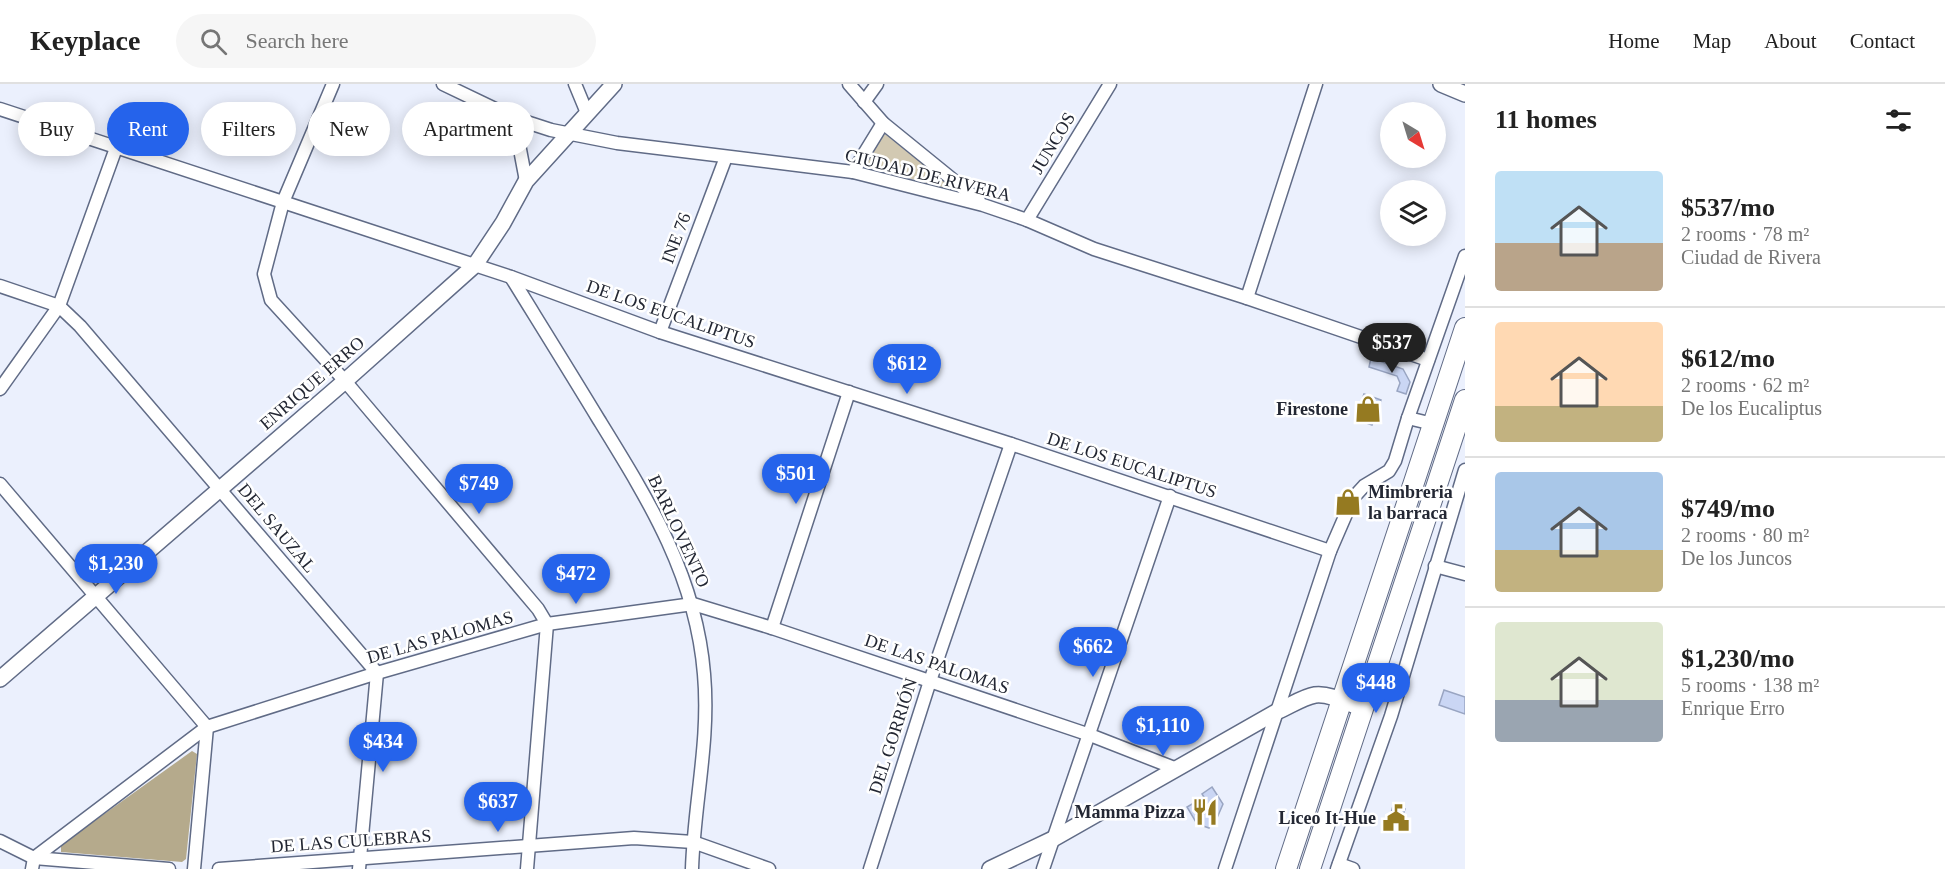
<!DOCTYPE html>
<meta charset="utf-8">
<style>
body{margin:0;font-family:"Times New Roman",serif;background:#f6f6f6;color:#222;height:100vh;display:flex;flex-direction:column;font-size:22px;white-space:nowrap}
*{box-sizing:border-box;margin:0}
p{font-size:20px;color:#767676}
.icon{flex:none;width:33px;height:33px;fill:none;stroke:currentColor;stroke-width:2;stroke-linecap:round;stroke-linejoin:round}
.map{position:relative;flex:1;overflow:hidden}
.drawer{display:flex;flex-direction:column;background:#fff;width:480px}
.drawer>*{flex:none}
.guide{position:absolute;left:18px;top:18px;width:570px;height:54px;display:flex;gap:12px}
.needle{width:39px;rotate:142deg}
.buttons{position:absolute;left:1380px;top:18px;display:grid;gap:12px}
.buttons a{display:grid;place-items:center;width:66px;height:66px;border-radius:50%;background:#fff;box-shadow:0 3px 15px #0003;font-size:30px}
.price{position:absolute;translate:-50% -51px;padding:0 14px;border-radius:21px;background:#2563eb;color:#fff;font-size:20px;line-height:39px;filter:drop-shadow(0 2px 3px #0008)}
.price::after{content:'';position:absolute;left:50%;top:36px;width:18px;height:14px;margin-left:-9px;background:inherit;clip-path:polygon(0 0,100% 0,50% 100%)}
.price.current{background:#222;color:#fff}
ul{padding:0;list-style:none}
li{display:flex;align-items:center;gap:18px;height:150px;padding:0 30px}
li+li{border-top:2px solid #e0e0e0}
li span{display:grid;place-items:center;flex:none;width:168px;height:120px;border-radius:6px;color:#555}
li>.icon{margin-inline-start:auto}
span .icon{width:72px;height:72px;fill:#fffc;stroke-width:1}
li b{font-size:26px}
h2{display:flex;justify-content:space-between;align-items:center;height:72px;padding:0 30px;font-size:26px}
.pill{padding:0 21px;border-radius:27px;background:#fff;box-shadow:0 3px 15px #0003;font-size:21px;line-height:54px}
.pill.current{background:#2563eb;color:#fff}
header{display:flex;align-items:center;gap:36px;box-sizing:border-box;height:84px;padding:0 30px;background:#fff;border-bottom:2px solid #e0e0e0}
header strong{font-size:28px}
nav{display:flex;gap:33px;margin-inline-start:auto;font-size:21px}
.search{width:420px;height:54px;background:#f6f6f6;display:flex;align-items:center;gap:15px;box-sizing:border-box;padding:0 21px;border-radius:33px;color:#767676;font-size:22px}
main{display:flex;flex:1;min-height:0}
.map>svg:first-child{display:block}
</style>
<header>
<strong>Keyplace</strong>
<div class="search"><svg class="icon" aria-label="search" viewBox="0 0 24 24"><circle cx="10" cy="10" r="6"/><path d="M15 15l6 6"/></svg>Search here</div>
<nav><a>Home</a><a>Map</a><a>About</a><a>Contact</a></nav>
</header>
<main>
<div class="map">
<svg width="1465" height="785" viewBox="0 0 1465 785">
<rect width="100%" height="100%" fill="#ebf0fd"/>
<!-- green -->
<path fill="#d2c9b2" d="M885 50 950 101V105L867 83 866 77Z"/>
<!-- forest -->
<path fill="#b5aa8c" d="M192 667 197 670 186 775 182 778 61 768V761Z"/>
<!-- building -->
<g fill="#cad6f4" stroke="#99a5c2" stroke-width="1.5">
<path d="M1371 274 1403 285 1410 298 1406 310 1397 307 1400 299 1397 292 1369 283Z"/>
<path d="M1364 310 1381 316 1372 341 1355 335Z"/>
<path d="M1444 606 1465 613V630L1439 621Z"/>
<path d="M1212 703 1223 720 1217 734 1214 732 1209 744 1197 740 1187 723 1204 713 1202 710Z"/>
<path d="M1393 722 1405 725 1398 746 1387 743Z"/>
</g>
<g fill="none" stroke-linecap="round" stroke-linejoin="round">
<defs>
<g id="minor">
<path d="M333 0 283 118 264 190 271 216 345 297 538 525 547 540 527 785"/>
<path d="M443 0 514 34 551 46 617 59 853 88 983 121 1027 136 1094 165 1247 214 1428 276"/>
<path d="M575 0 587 29"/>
<path d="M849 0 883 39 979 117"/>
<path d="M864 18 877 0"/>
<path d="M0 25 511 193 660 248 1011 360 1330 467"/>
<path d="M514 34 526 97"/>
<path d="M853 88 883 39"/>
<path d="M1027 136 1110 0"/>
<path d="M511 193C540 240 570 288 599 336 649 417 696 492 704 590 710 657 694 719 692 785"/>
<path d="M0 202 59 222 80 242 377 589 359 785"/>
<path d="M1247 214 1316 0"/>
<path d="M660 248 726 73"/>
<path d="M0 305 59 222 116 64"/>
<path d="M1408 334 1433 340"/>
<path d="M0 400 207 643 194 785"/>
<path d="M1435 482 1465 490"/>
<path d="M772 544 849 308"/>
<path d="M0 757 34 774 169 785"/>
<path d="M1339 780 1353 785"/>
<path d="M32 785 34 774 207 643 377 589 547 540 693 520 772 544 1090 651 1177 685"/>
<path d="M219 785 634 754 693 758 769 785"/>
<path d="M870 785 930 597 1011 360"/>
<path d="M1043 785 1170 412"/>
<path d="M1225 785 1330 467 1353 414 1364 402 1389 387 1395 377 1408 334 1465 172"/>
<path d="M1337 785 1391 632 1465 386"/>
</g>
<g id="tertiary">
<path d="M1441 0 1465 10"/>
<path d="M0 595 345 297 475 181 503 139 526 97 614 0"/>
<path d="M990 785 1053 755 1278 627C1290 622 1303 613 1315 611 1330 609 1349 620 1363 625"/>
</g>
<g id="primary">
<path d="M1286 785 1465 244"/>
<path d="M1310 785 1465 316"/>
</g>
</defs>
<!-- minor casing -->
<use href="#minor" stroke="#606b86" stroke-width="15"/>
<!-- tertiary casing -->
<use href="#tertiary" stroke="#606b86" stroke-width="18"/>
<!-- primary casing -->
<use href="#primary" stroke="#606b86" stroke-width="22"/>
<!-- minor -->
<use href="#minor" stroke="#fff" stroke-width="12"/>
<!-- tertiary -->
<use href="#tertiary" stroke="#fff" stroke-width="15"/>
<!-- primary -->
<use href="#primary" stroke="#fff" stroke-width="20"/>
</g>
<!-- icons -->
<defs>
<symbol id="shop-bare" viewBox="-9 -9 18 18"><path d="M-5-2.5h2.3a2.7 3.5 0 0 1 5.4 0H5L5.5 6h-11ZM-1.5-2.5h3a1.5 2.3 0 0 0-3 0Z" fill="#957a21" stroke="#fff" stroke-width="2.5" paint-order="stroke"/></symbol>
<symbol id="restaurant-bare" viewBox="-9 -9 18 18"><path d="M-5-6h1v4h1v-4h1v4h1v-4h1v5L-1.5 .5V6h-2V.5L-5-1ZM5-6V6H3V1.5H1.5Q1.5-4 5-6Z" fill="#957a21" stroke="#fff" stroke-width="2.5" paint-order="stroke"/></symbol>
<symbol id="civic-bare" viewBox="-9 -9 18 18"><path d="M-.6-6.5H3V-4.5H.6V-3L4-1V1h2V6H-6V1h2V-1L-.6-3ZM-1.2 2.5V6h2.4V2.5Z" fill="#957a21" stroke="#fff" stroke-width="2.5" paint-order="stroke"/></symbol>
</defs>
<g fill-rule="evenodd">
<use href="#shop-bare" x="1349" y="306" width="38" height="38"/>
<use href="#shop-bare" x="1329" y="399" width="38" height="38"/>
<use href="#restaurant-bare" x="1186" y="709" width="38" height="38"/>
<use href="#civic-bare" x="1377" y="715" width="38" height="38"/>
</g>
<g text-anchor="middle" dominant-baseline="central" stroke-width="5" stroke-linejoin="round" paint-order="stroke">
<!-- street labels -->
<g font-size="18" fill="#232733" stroke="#fff">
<text transform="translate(1053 59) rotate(-59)">JUNCOS</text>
<text transform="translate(928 91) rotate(14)">CIUDAD DE RIVERA</text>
<text transform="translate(676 154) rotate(-69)">INE 76</text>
<text transform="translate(671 230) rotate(19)">DE LOS EUCALIPTUS</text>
<text transform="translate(312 299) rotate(-41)">ENRIQUE ERRO</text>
<text transform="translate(1132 381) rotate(18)">DE LOS EUCALIPTUS</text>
<text transform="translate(277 444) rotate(50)">DEL SAUZAL</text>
<text transform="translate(679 447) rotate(65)">BARLOVENTO</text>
<text transform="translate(440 553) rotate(-16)">DE LAS PALOMAS</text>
<text transform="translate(937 580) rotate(19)">DE LAS PALOMAS</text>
<text transform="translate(893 652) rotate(-72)">DEL GORRIÓN</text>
<text transform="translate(351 757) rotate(-4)">DE LAS CULEBRAS</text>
</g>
<!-- poi labels -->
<g font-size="18" font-weight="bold" fill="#232733" stroke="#fff" text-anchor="end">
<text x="1348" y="325">Firestone</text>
<text x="1368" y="408" text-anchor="start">Mimbreria<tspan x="1368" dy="21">la barraca</tspan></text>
<text x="1185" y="728">Mamma Pizza</text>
<text x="1376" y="734">Liceo It-Hue</text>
</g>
</g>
</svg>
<div class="buttons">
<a><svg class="needle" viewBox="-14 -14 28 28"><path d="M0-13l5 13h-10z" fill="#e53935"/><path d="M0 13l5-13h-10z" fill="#767676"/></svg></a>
<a><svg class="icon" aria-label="layers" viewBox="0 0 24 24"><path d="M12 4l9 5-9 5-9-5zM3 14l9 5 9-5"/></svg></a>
</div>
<b class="price current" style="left:1392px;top:290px">$537</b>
<b class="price" style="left:907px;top:311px">$612</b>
<b class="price" style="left:796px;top:421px">$501</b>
<b class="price" style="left:479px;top:431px">$749</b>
<b class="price" style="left:116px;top:511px">$1,230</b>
<b class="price" style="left:576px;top:521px">$472</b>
<b class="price" style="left:1093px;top:594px">$662</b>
<b class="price" style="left:1376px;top:630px">$448</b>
<b class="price" style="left:1163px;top:673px">$1,110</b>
<b class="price" style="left:383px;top:689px">$434</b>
<b class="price" style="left:498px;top:749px">$637</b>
<div class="guide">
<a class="pill">Buy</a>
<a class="pill current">Rent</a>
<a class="pill">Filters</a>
<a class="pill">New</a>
<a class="pill">Apartment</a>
</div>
</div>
<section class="drawer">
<h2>11 homes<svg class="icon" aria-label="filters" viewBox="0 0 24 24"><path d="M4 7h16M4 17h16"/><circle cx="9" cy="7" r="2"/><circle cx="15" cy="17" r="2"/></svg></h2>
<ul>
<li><span style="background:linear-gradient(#bfe0f5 60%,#b9a48a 0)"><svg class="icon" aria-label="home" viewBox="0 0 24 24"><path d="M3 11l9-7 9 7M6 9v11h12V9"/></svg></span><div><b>$537/mo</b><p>2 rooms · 78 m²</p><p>Ciudad de Rivera</p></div></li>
<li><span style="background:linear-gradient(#ffd9b3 70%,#c2b280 0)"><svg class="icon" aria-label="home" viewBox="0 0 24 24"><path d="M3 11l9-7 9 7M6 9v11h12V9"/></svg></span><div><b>$612/mo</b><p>2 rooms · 62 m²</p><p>De los Eucaliptus</p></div></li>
<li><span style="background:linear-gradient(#a9c7e8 65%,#c2b280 0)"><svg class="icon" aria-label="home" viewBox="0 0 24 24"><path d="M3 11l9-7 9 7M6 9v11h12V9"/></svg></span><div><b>$749/mo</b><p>2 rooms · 80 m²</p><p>De los Juncos</p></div></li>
<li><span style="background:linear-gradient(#dfe7d0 65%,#9aa5b1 0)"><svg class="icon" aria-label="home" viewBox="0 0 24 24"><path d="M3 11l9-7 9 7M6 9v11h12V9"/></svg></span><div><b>$1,230/mo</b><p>5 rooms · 138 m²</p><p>Enrique Erro</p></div></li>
</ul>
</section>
</main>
